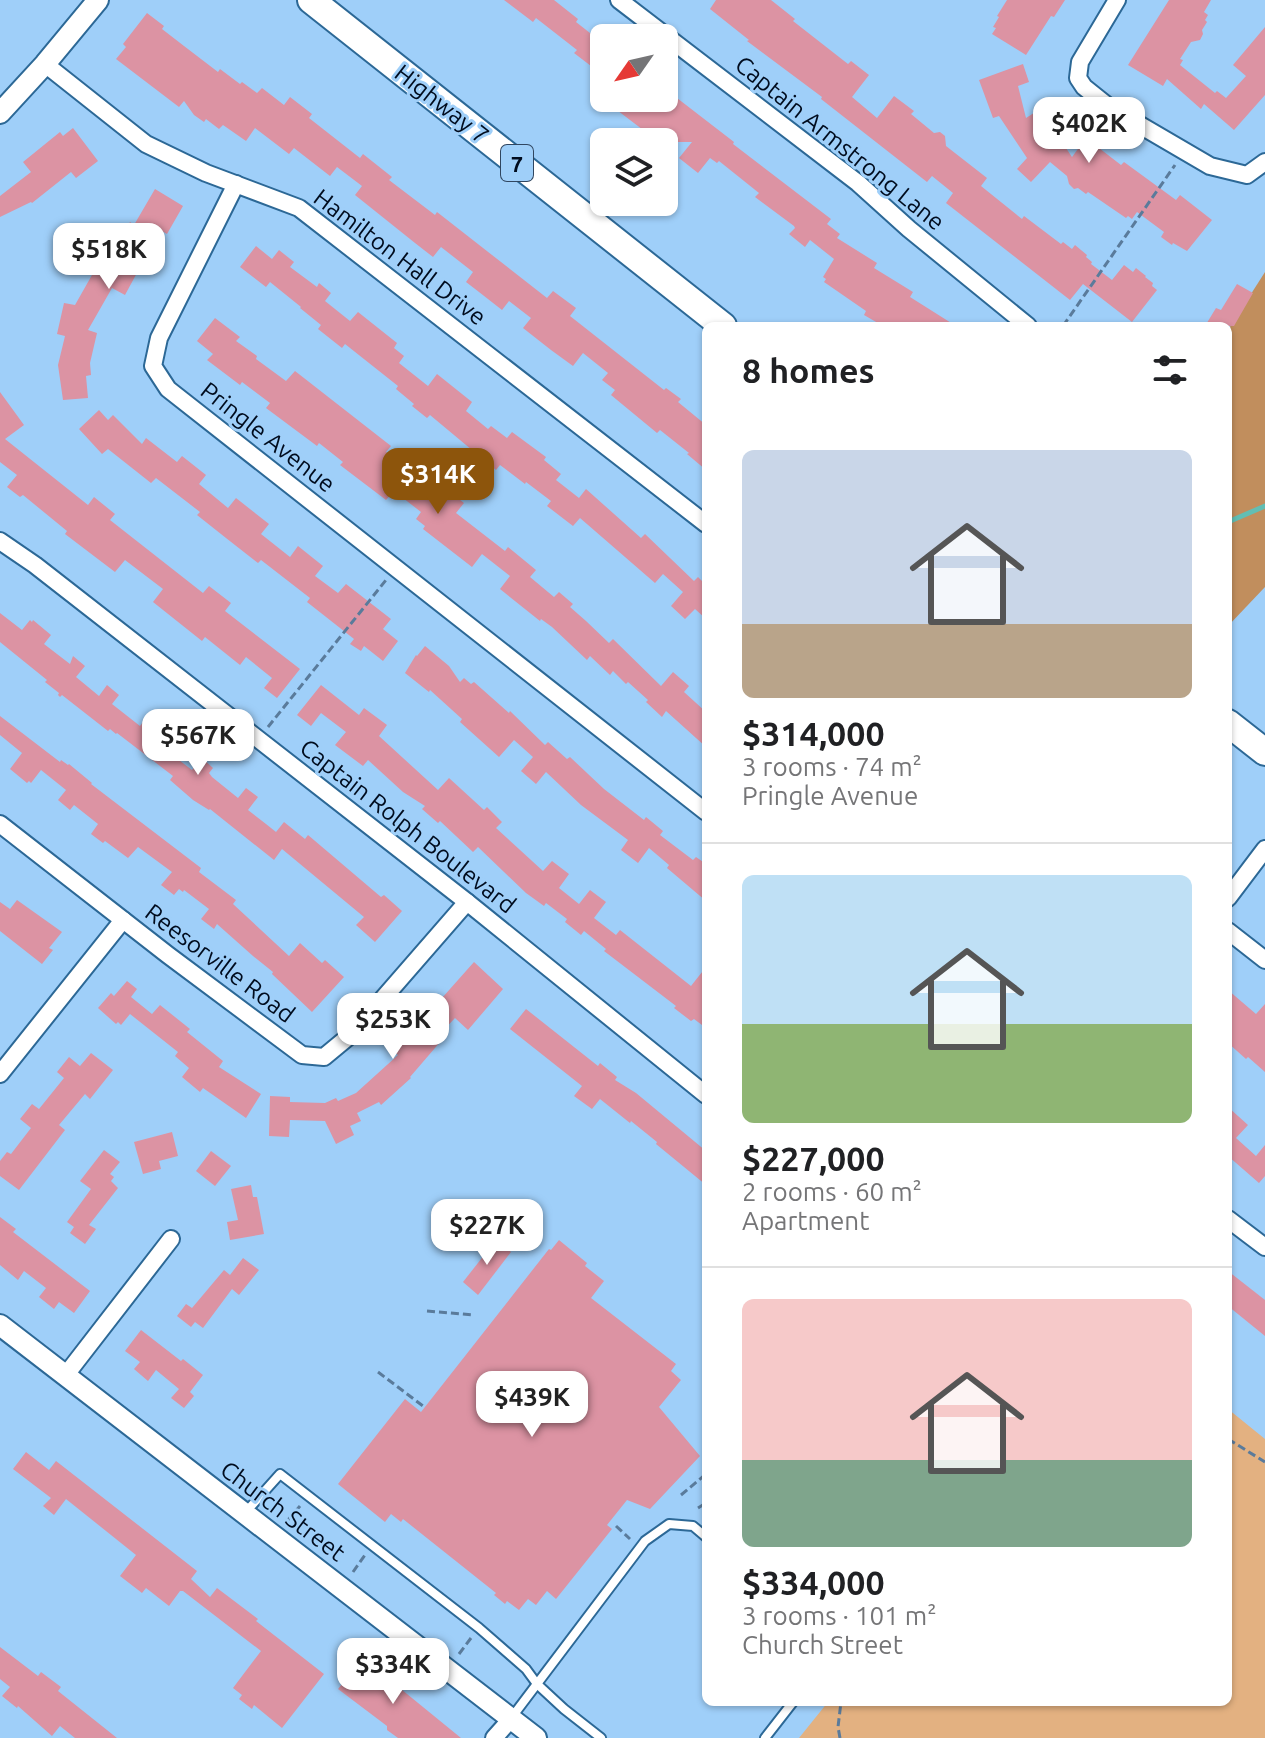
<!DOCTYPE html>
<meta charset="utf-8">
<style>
body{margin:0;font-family:Ubuntu,sans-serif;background:#f6f6f6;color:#202124;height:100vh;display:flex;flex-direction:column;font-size:30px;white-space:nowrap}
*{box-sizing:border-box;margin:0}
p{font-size:26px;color:#757577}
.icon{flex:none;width:44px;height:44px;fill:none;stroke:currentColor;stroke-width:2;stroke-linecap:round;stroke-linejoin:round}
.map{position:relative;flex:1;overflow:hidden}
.sheet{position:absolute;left:702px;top:322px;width:530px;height:1384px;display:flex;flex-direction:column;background:#fff;border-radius:12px;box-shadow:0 2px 6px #0004}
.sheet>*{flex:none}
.needle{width:52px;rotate:236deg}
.tools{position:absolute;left:590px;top:24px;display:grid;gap:16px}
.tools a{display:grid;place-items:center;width:88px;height:88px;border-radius:12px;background:#fff;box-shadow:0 2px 6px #0004;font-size:40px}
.price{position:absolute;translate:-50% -68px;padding:0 18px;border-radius:16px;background:#fff;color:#222;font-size:26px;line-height:52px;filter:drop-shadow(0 2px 4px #0008)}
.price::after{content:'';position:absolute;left:50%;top:48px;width:24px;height:18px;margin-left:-12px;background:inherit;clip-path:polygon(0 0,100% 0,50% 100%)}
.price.active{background:#8d550c;color:#fff}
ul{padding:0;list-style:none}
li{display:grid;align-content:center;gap:16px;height:424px;padding:0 40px}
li+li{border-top:2px solid #e0e0e0}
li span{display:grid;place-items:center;height:248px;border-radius:12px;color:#555}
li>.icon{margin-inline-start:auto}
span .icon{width:144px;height:144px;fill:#fffc;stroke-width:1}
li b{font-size:34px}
h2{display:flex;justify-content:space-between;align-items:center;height:96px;padding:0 40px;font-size:34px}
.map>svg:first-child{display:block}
</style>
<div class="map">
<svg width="1265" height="1738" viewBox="0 0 1265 1738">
<rect width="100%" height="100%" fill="#9fcff9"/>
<!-- green -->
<path fill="#e3b181" d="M1228 1409 1265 1439V1738H799L828 1702H1228Z"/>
<!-- forest -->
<path fill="#c18e5d" d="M1265 272V587L1228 626V330Z"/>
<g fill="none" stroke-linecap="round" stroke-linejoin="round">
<!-- stream -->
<path stroke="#62beb3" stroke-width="5" d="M1228 522 1265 506"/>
</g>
<!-- building -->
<g fill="#dc93a3">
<path d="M504 0H554L578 19 576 22 604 44V76L574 53 577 50 536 18 533 22Z"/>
<path d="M716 0H771L795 19 793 21 848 64 851 61 869 75 852 97 877 118 894 96 914 111 911 114 934 133 940 132 945 136 946 146 987 178 981 186 1022 219 1024 216 1061 244 1063 242 1072 249 1075 245 1087 255 1086 257 1092 262 1091 264 1112 280 1124 265 1133 272 1136 268 1146 276 1145 277 1153 283 1152 286 1157 290 1132 322 1083 284 1070 300 946 203 953 193 932 176 927 182 821 99 822 97 747 41 749 40 710 9Z"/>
<path d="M1007 0H1065L1054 17 1051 16 1026 55 992 34 996 28 993 27 999 17 997 16Z"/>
<path d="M1169 0H1211L1204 12 1208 15 1205 20 1207 22 1202 30 1203 34 1200 40 1191 42 1180 59 1183 60 1180 65 1215 93 1217 91 1226 98 1246 76 1233 65 1265 27V95L1234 130 1204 104 1201 109 1167 79 1163 86 1128 65Z"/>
<path d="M147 13 164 26 162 29 184 46 218 72 220 69 240 84 242 82 257 93 262 88 284 105 290 97 312 114 309 118 360 158 363 154 392 177 389 180 435 215 437 212 547 298 553 291 576 308 570 316 664 390 666 388 681 399 678 402 706 425V470L687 454 689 453 660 430 657 433 611 395 615 390 602 380 608 373 583 353 573 366 551 350 523 328 531 318 509 301 502 310 479 292 466 282 473 272 441 247 433 257 415 243 355 195 362 186 337 167 330 176 294 148 289 154 255 128 246 141 223 125 219 129 206 119 204 122 194 115 184 101 179 107 116 59 126 47 123 44Z"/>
<path d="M1023 64 1029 82 1018 86 1026 118 1040 109 1072 157 1086 138 1121 165 1124 162 1176 200 1180 195 1212 220 1187 251 1173 243 1172 245 1161 237 1164 232 1137 212 1132 219 1128 216 1126 218 1088 192 1086 194 1078 188 1074 189 1069 184 1067 176 1050 162 1031 182 1017 169 1027 158 999 116 993 118 979 80Z"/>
<path d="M664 88 734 142 733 144 831 219 827 224 840 234 837 238 877 263 874 268 913 292 910 297 956 326H883L864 315 866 311 824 282 826 279 823 277 834 259 810 240 805 247 789 234 795 228 794 226 755 197 759 193 719 161 717 163 710 158 698 173 679 158 692 142H659L601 98H664Z"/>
<path d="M73 128 98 161 76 178 71 172 32 203 31 202 0 217V196L31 172 23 162 60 132 63 136Z"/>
<path d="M155 189 183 206 167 234 160 230 146 254 153 258 143 274 138 271 125 295 112 288 88 330 97 333 90 363 91 375 86 376 88 398 63 400 58 365 65 336 57 334 64 303 75 305 92 275 90 273 99 256 107 261 130 222 134 225Z"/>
<path d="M256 246 272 259 279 250 294 262 290 267 317 287 319 283 331 293 325 301 350 321 358 312 397 343 394 348 404 356 399 363 428 386 437 374 472 402 466 411 488 429 491 426 507 438 512 432 546 457 544 460 561 474 556 480 579 498 586 489 641 538 645 534 694 581 698 577 706 585V619L695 609 685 619 671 606 683 592 663 574 655 583 580 518 573 526 547 506 551 501 526 482 525 484 500 465 496 470 430 415 427 418 412 406 414 404 396 389 398 386 345 344 342 348 318 329 321 325 300 308 301 307 270 282 266 287 240 267Z"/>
<path d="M1237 284 1253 293 1234 326H1205L1216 308 1221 310Z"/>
<path d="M215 318 240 337 236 341 257 356 256 359 286 381 295 371 391 446 386 452 437 493 442 486 464 503 456 513 505 551 508 547 536 570 530 577 554 597 559 592 573 604 570 607 586 621 609 643 613 639 661 686 673 672 689 686 684 692 706 712V747L666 711 662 717 646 702 648 700 628 682 626 684 613 671 610 675 590 656 587 660 552 627 541 619 540 621 500 589 510 576 482 554 472 567 423 529 425 526 416 519 421 512 394 491 386 500 340 465 343 462 319 443 317 446 266 408 270 403 242 382 240 385 207 360 213 354 197 341Z"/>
<path d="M0 392 24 425 5 439 88 505 94 497 115 514 110 520 203 593 209 586 231 603 225 611 300 669 277 698 264 688 272 678 246 657 240 665 205 637 202 641 153 602 163 589 125 560 115 572 65 534 67 531 23 495 20 497 7 487 17 475 0 462Z"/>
<path d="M99 410 108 420 113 415 142 444 146 438 177 462 182 456 206 475 199 484 228 508 236 498 269 524 261 534 290 557 298 546 323 566 315 576 338 593 346 584 391 619 383 629 398 641 383 661 364 646 361 651 350 644 354 639 307 602 310 598 261 560 258 563 226 538 197 515 200 512 156 478 151 483 108 449 102 454 79 429Z"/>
<path d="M0 613 22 630 30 620 32 622 33 620 51 635 44 644 70 664 73 656 85 666 76 677 99 696 107 685 119 695 112 704 140 726 149 714 151 716 152 715 170 728 158 744 192 770 202 758 213 768 209 773 212 777 238 798 246 788 258 797 248 810 266 824 276 832 284 822 305 839 308 835 381 897 384 895 402 911 375 942 356 925 364 917 282 849 274 860 210 809 209 810 193 800 170 780 173 776 117 733 116 734 110 729 108 731 62 695 60 697 58 695 59 693 45 682 47 680 0 642Z"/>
<path d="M425 646 449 666 460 682 464 678 471 684 474 682 509 713 510 711 545 745 548 742 567 759 570 757 604 789 644 820 646 817 663 831 660 835 693 860 696 857 706 864V901L667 868 669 865 649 848 638 863 621 850 628 840 581 805 546 772 536 784 521 771 533 757 514 740 499 757 460 722 462 719 430 690 429 692 405 673 416 655 417 656Z"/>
<path d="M321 685 359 715 364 708 387 725 379 736 438 790 449 778 484 810 487 807 502 822 496 828 543 871 552 861 569 874 559 888 579 904 590 890 606 902 594 918 616 935 620 930 691 986 706 967V1028L694 1019 691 1021 674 1008 676 1006 604 951 606 949 584 931 581 935 565 922 567 919 546 903 544 906 526 893 478 847 473 852 440 821 438 823 422 809 425 806 403 792 368 760 363 766 335 745 346 732 321 713 311 726 297 715Z"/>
<path d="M0 716 60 762 61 760 68 765 69 764 92 783 91 784 201 868 199 872 236 900 233 904 289 956 300 943 322 963 325 960 344 977 312 1012 272 974 273 972 253 956 217 924 214 929 201 919 209 909 184 890 183 892 179 889 174 895 161 885 172 872 138 847 128 858 105 841 103 843 91 834 98 824 74 805 70 810 58 800 66 790 41 770 31 783 29 781 27 783 10 769 22 753 0 735Z"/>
<path d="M17 900 62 932 49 948 53 950 42 964 0 931V902L10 909Z"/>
<path d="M474 962 503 989 468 1030 455 1018 437 1037 441 1041 410 1077 411 1078 381 1105 379 1102 357 1113 361 1121 350 1126 354 1135 336 1144 325 1121 290 1120 289 1137 269 1136 270 1096 290 1097V1102L325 1103 336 1098 338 1101 356 1093 398 1055 394 1052Z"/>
<path d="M127 981 137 989 131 997 152 1014 160 1005 190 1029 187 1032 223 1061 219 1067 261 1094 246 1118 203 1088 200 1092 182 1077 189 1068 175 1056 178 1052 130 1014 121 1025 118 1022 116 1024 98 1008 111 993 114 996Z"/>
<path d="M1228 990 1256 1014 1265 1004V1072L1248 1057 1246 1059 1228 1043Z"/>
<path d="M526 1009 598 1066 600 1063 617 1077 615 1080 636 1093 706 1151V1185L656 1144 657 1142 631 1121 630 1123 600 1099 592 1109 574 1096 582 1086 510 1029Z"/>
<path d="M91 1053 113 1070 90 1099 85 1094 59 1125 65 1130 19 1190 0 1176V1161L7 1152 11 1154 31 1128 20 1119 32 1104 39 1109 64 1078 57 1072 69 1057 80 1066Z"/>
<path d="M1228 1107 1248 1125 1236 1138 1256 1156 1265 1145V1176L1259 1183 1228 1156Z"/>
<path d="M172 1132 178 1156 159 1161 161 1169 143 1174 134 1142Z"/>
<path d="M104 1150 120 1162 110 1174 114 1177 111 1181 118 1188 89 1225 96 1229 85 1244 70 1233 74 1227 67 1222 91 1189 80 1181Z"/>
<path d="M211 1151 231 1166 215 1186 196 1171Z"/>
<path d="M251 1185 253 1197H257L264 1234 230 1240 227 1222 238 1220 231 1189Z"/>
<path d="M0 1217 16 1229 13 1232 90 1291 74 1313 59 1302 54 1309 39 1297 46 1288 24 1271 18 1280 0 1265Z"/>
<path d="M496 1240 511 1252 478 1295 463 1282Z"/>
<path d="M559 1240 587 1263 585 1266 604 1281 591 1298 676 1364 671 1371 681 1380 659 1407 700 1456 650 1509 627 1500 607 1525 612 1529 556 1599 547 1591 536 1605 528 1599 519 1610 507 1601 505 1604 494 1595 496 1593 403 1519 401 1522 391 1514 385 1522 338 1484 405 1399 421 1412 549 1249 551 1250Z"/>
<path d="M243 1258 259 1270 239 1295 232 1289 203 1328 195 1322 191 1327 177 1316 186 1304 192 1308 224 1270 230 1275Z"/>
<path d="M1228 1271 1265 1300V1336L1228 1306Z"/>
<path d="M141 1330 181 1361 183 1359 203 1375 190 1392 194 1396 184 1408 171 1398 179 1389 156 1370 148 1381 134 1369 140 1362 125 1351Z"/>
<path d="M26 1452 49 1470 56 1461 197 1571 191 1579 210 1597 217 1588 258 1619 256 1621 324 1674 282 1728 254 1705 252 1709 239 1699 242 1695 233 1688 261 1651 183 1591H180L169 1606 146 1588 142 1593 120 1576 136 1555 66 1499 54 1515 43 1506 51 1498 13 1469Z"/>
<path d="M0 1647 38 1676 41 1672 61 1687 58 1691 117 1738H75L60 1726 52 1736 18 1706 17 1708 2 1696 10 1687 0 1679Z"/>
<path d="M361 1661 395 1686 396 1685 461 1738H398L387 1730V1726L338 1689Z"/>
</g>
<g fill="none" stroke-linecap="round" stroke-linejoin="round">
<defs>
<g id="service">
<path d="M245 1513 280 1474 479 1628 526 1669 537 1684 564 1709 601 1738"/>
<path d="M512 1717 645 1541 669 1524 693 1526 706 1537"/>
<path d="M765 1738 793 1702"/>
</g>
<g id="minor">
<path d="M619 0 858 183 909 229 1028 326"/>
<path d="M1117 0 1080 62 1078 78 1084 87 1109 107 1210 166 1247 175 1265 162"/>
<path d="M45 64 146 144 206 173 299 208 706 524"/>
<path d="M236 184 159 338 153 366 168 389 706 812"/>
<path d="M0 541 35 565 467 902 706 1095"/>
<path d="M0 824 168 955 302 1055 324 1057 353 1033 467 902"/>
<path d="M1228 898 1265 849"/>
<path d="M1228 931 1265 960"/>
<path d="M0 1074 123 920"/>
<path d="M1228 1219 1265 1247"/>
<path d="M65 1376 171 1239"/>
<path d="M494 1738 511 1719"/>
</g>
<g id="tertiary">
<path d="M0 113 45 64 98 0"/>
<path d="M0 1325 536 1738"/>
</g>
<g id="primary">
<path d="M311 0 723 326"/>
<path d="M1228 723 1265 752"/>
</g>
</defs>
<!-- service casing -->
<use href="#service" stroke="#2c6896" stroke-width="12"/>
<!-- minor casing -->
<use href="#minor" stroke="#2c6896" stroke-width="20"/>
<!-- tertiary casing -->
<use href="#tertiary" stroke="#2c6896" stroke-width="24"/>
<!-- primary casing -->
<use href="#primary" stroke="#2c6896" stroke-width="30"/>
<!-- path -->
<g stroke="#5a7b9b" stroke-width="3" stroke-dasharray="8 4" stroke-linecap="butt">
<path d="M1063 326 1175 165"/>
<path d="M268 727 386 580"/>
<path d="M427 1311 473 1315"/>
<path d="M378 1372 423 1406"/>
<path d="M1228 1439 1265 1462"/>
<path d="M681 1495 706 1474"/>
<path d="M698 1508 706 1503"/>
<path d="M287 1521 300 1506"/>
<path d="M616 1526 630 1539"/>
<path d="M353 1572 365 1555"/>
<path d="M459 1654 471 1638"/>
<path d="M840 1738 838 1727 841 1702"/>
</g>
<!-- service -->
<use href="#service" stroke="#fff" stroke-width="8"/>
<!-- minor -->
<use href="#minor" stroke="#fff" stroke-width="16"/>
<!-- tertiary -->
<use href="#tertiary" stroke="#fff" stroke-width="20"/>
<!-- primary -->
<use href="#primary" stroke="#fff" stroke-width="26"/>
</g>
<g text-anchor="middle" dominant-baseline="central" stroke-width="6" stroke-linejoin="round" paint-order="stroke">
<!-- shield labels -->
<rect fill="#9fcff9" stroke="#304660" stroke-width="2" x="501" y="145" width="32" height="36" rx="6"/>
<g font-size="22" font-weight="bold" fill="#000c1e">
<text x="517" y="163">7</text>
</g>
<!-- street labels -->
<g font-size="24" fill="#000c1e" stroke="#9fcff9">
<text transform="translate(442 104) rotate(38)">Highway 7</text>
<text transform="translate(840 143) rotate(39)">Captain Armstrong Lane</text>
<text transform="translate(400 257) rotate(37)">Hamilton Hall Drive</text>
<text transform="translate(268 437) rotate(38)">Pringle Avenue</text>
<text transform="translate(408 826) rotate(38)">Captain Rolph Boulevard</text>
<text transform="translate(220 963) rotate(37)">Reesorville Road</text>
<text transform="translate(283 1511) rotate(37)">Church Street</text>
</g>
</g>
</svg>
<div class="tools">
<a><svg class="needle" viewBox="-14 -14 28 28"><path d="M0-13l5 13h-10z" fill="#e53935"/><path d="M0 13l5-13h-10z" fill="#757577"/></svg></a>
<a><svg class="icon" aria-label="layers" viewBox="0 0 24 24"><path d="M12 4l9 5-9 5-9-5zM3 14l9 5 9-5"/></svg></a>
</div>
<b class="price" style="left:1089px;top:165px">$402K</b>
<b class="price" style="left:109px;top:291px">$518K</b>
<b class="price active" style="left:438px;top:516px">$314K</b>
<b class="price" style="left:198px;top:777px">$567K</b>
<b class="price" style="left:393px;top:1061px">$253K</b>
<b class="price" style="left:487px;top:1267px">$227K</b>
<b class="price" style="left:532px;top:1439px">$439K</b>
<b class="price" style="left:393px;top:1706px">$334K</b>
<section class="sheet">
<h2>8 homes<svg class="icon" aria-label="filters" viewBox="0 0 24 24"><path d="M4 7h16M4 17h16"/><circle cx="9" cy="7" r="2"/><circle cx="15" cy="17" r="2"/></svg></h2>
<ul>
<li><span style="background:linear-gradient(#c9d6e8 70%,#b9a48a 0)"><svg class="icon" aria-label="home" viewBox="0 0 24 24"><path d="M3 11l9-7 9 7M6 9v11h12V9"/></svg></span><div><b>$314,000</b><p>3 rooms · 74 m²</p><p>Pringle Avenue</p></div></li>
<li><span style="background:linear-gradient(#bfe0f5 60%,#8fb573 0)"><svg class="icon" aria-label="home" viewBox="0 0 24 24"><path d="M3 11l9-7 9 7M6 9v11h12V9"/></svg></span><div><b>$227,000</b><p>2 rooms · 60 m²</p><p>Apartment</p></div></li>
<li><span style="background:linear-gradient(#f6c9c9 65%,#7fa58c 0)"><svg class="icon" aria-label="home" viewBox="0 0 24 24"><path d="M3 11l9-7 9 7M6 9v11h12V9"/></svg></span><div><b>$334,000</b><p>3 rooms · 101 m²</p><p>Church Street</p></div></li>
</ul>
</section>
</div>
